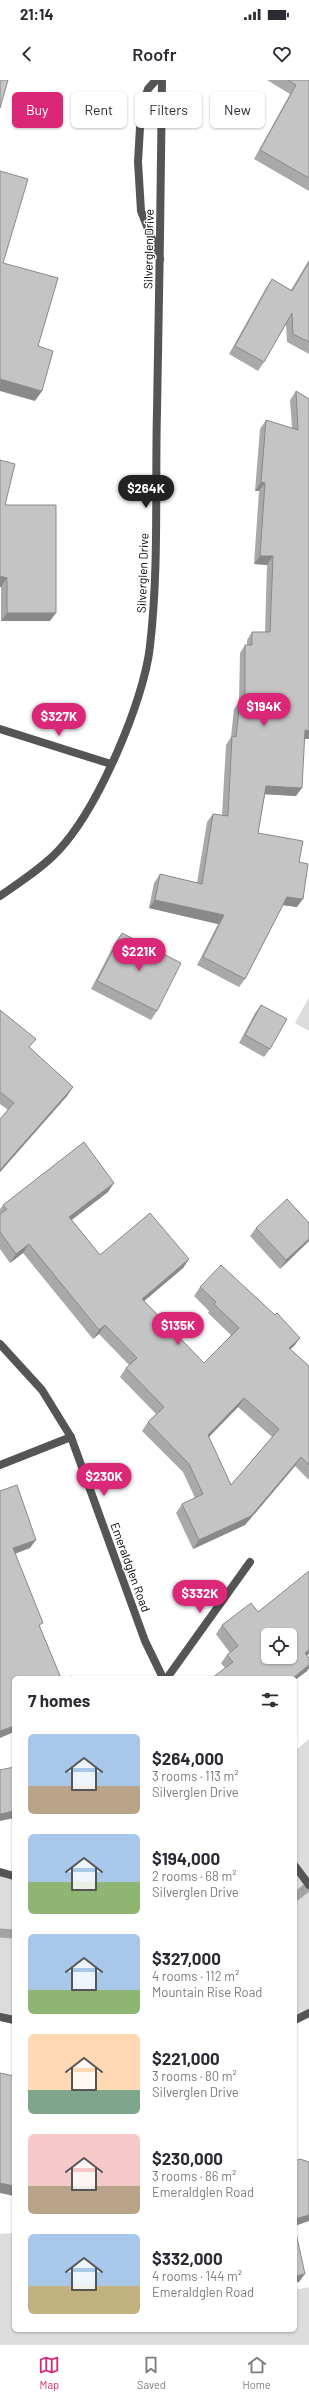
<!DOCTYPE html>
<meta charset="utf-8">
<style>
body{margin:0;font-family:Barlow,sans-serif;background:#f7f7f7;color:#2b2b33;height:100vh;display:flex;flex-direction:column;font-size:15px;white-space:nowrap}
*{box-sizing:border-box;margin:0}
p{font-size:13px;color:#7c7c81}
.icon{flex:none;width:22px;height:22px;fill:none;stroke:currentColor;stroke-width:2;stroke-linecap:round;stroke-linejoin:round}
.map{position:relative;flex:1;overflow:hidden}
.side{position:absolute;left:12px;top:1596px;width:285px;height:656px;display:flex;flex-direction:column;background:#fff;border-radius:6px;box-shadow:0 1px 3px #0004}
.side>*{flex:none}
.top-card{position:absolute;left:12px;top:12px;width:285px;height:36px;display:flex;gap:8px}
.fabs{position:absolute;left:261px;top:1548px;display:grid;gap:8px}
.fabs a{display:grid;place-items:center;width:36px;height:36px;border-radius:6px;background:#fff;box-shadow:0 1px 3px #0004;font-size:20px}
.price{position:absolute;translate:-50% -34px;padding:0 9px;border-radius:14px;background:#db2777;color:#fff;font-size:13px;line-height:26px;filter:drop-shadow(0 1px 2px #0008)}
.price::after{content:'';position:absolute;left:50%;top:24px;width:12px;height:9px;margin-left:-6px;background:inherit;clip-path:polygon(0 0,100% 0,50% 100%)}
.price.on{background:#222;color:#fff}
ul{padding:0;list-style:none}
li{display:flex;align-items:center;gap:12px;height:100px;padding:0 16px}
li span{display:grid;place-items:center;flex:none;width:112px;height:80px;border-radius:6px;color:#555}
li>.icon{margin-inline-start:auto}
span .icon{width:48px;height:48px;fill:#fffc;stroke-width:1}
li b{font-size:17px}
h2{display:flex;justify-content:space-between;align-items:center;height:48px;padding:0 16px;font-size:17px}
.tag{padding:0 14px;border-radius:6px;background:#fff;box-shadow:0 1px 3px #0004;font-size:14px;line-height:36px}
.tag.on{background:#db2777;color:#fff}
.status{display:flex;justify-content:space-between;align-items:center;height:28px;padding:0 20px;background:#fff;direction:ltr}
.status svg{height:11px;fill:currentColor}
header{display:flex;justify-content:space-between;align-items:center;height:52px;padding:0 16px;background:#fff;font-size:18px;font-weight:600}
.tab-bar{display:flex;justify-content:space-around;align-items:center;height:56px;border-top:1px solid #e1e1e2;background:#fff;font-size:11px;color:#7c7c81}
.tab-bar a{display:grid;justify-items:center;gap:2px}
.tab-bar .on{color:#db2777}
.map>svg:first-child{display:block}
</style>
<div class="status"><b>21:14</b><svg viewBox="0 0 49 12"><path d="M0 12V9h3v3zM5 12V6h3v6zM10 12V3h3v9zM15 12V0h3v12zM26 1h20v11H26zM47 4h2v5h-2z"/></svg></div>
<header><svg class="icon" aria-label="back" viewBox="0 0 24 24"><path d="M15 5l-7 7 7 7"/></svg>Roofr<svg class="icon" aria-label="heart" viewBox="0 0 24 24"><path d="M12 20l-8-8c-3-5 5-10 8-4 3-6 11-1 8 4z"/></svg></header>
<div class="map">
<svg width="309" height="2264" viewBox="0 0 309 2264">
<rect width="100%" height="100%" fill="#fff"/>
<!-- green -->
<g fill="#dcdcdc">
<path d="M309 917V951L295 943Z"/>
<path d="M309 1659V1932L295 1939V1671Z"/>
<path d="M0 1790 14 1795V1940L0 1937Z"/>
<path d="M14 2153V2250H295V2210L309 2207V2264H0V2154Z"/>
</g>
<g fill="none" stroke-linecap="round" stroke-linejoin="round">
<!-- stream -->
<g stroke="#a3a3a3" stroke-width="9">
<path d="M295 1817 309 1806"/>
<path d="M0 1853 14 1854"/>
</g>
<!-- service -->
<g stroke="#555" stroke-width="8">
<path d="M156 0 148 9 141 30 138 82 141 131 160 179"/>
<path d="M0 1385 71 1357"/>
</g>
<!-- minor -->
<g stroke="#555" stroke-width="8">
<path d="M0 649 111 684"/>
<path d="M0 1264 42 1310 71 1357 145 1561 163 1598"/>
<path d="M167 1598 250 1482"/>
<path d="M295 1786 309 1805"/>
<path d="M0 1792 14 1796"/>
<path d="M0 1937 14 1940"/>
<path d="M295 1940 309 1933"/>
</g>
<!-- tertiary -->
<path stroke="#555" stroke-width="8" d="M0 816C20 802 42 788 58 771 97 730 144 622 150 566 159 488 155 409 157 331 159 221 161 110 162 0"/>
</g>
<!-- wall -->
<g fill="#a9a9a9" fill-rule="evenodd">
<path d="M267 0H309V111L254 79 290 14Z"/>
<path d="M309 180V274L287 262 286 244 264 282 258 291 229 274 266 208 272 199 291 210Z"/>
<path d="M296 311 309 319V659H305L296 716 265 714 258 753 299 782 297 827 283 825 245 899 239 907 197 885 218 844 149 828 154 803 160 794 197 803 207 742 213 734 222 735 226 665 231 657 234 629 239 622 240 573 245 565H247V560L252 552H265L267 485 254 484 259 411H255L260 349 266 340 292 348 290 320Z"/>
<path d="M0 380 5 425 50 541H1V507H0Z"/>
<path d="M122 853 157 931 151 940 91 909 116 861Z"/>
<path d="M261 925 270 969 264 977 239 963 255 933Z"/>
<path d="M0 930 30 968 73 1007 67 1016 0 1092V1039L8 1030 0 1024Z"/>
<path d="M108 1112 72 1140 100 1175 189 1179 183 1188 144 1221 204 1283 231 1255 208 1233 209 1231 194 1216 200 1207 300 1258 294 1266 290 1269 309 1286V1400L295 1386 245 1445 193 1469 176 1433 182 1424 195 1418 183 1392 142 1351 148 1342 156 1334 120 1297 126 1288 129 1285 99 1254 93 1259 23 1173 10 1183 0 1169V1129L3 1125ZM238 1327 272 1357 231 1405 209 1357Z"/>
<path d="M256 1148 309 1161 280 1189 250 1156Z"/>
<path d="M258 1532 307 1575 309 1578V1588L307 1591 295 1600V1598H212L225 1588 221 1583 227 1575 230 1573 216 1554 222 1545Z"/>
</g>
<!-- shaded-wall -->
<g fill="#898989">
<path d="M0 299 42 311 35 321 0 311Z"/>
<path d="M261 402 265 403 259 411H255Z"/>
<path d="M260 476H273L267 485 254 484Z"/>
<path d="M0 496 7 498 1 507H0Z"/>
<path d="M7 533H56L50 541H1Z"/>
<path d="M305 650 309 651V659H300Z"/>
<path d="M266 706 302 708 296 716 260 714Z"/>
<path d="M287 817 303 819 297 827 282 825Z"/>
<path d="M155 820 224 835 218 844 149 828Z"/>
<path d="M73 1007 67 1016 0 1092V1090Z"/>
<path d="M114 1103 108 1112 63 1146 69 1137Z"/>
<path d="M309 1159V1161L280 1189 286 1180Z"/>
<path d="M29 1164 23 1173 10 1183 16 1174Z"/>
<path d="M189 1179 183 1188 136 1228 142 1219Z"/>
<path d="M105 1245 99 1254 93 1259 99 1250Z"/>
<path d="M300 1258 294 1266 282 1277 289 1268Z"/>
<path d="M244 1318 238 1327 202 1364 208 1355Z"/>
<path d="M301 1377 295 1386 245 1445 193 1469 199 1460Z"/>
<path d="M36 1460 30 1468 7 1477 13 1468Z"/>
<path d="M309 1570V1574L299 1582 305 1573Z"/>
<path d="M309 1585V1588L307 1591 295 1600V1598H293Z"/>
<path d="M14 1646V1652L0 1658V1651Z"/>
<path d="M14 1731V1738L0 1741V1734Z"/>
<path d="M0 2103 14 2106V2116L0 2113Z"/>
<path d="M309 2135V2141L295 2146V2139Z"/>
<path d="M305 2194 299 2202 295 2203V2196Z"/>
</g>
<!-- building -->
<g fill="#c4c4c4" stroke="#898989" fill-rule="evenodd">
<path d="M0 0H8L0 28Z"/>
<path d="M288 0H309V98L260 70 296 5Z"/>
<path d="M0 91 28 99 3 183 58 198 38 266 53 271 42 311 0 299Z"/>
<path d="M309 182V262L293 254 292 233 264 282 235 266 272 199 292 211Z"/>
<path d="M296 311 309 319V651L305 650 302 708 266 706 258 753 303 761 299 782 308 784 303 819 287 817 245 899 203 877 224 835 155 820 160 794 202 804 213 734 228 736 232 656 236 657 240 621H245V565H252V552H270L273 476H260L265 403 261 402 266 340 298 350Z"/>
<path d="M0 380 15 384 5 425H56V533H7V498L0 496Z"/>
<path d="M122 853 181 883 157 931 97 901Z"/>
<path d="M261 925 287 939 270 969 245 955Z"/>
<path d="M0 930 36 959 29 967 73 1007 0 1090V1039L14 1023 0 1012Z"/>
<path d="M84 1062 114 1103 69 1137 100 1175 150 1133 189 1179 142 1219 204 1283 239 1248 214 1224 216 1222 200 1207 221 1185 275 1235 277 1233 300 1258 289 1268 309 1286V1385L301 1377 251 1436 199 1460 182 1424 203 1414 189 1384 148 1342 164 1327 126 1288 137 1278 105 1245 99 1250 29 1164 16 1174 0 1152V1134L7 1129 3 1125ZM244 1318 279 1349 231 1405 208 1355Z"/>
<path d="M287 1119 309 1143V1159L286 1180 256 1148Z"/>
<path d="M17 1405 36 1460 13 1468 43 1543 39 1545 61 1598H14V1646L0 1651V1411Z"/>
<path d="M309 1491V1570L305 1573 309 1578V1585L293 1598H212L233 1582 227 1575 238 1566 222 1545 251 1523 258 1532ZM268 1555H290V1577H268Z"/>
<path d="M72 1596 73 1598H66Z"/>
<path d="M14 1687V1731L0 1734V1690Z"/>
<path d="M0 1993 14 1996V2106L0 2103Z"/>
<path d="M300 2079 309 2082V2135L295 2139V2081Z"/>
<path d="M295 2149 305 2194 295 2196Z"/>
</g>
<g text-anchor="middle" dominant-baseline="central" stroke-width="3" stroke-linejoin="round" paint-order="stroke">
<!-- street labels -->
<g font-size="12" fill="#000" stroke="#fff">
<text transform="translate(148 169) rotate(-89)">Silverglen Drive</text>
<text transform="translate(142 493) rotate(-88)">Silverglen Drive</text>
<text transform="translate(131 1487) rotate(70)">Emeraldglen Road</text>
</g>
</g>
</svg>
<div class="fabs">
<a><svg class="icon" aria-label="locate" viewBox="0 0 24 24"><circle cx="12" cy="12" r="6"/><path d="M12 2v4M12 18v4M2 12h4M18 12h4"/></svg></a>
</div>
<b class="price on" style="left:146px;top:429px">$264K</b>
<b class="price" style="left:264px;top:647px">$194K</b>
<b class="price" style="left:59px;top:657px">$327K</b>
<b class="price" style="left:139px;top:892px">$221K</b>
<b class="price" style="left:178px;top:1266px">$135K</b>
<b class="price" style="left:104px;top:1417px">$230K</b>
<b class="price" style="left:200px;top:1534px">$332K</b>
<div class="top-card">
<a class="tag on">Buy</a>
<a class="tag">Rent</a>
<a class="tag">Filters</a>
<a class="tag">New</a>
</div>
<section class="side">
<h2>7 homes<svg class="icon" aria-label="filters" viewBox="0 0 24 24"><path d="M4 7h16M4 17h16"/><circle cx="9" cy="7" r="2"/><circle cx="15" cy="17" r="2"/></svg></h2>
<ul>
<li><span style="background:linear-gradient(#a9c7e8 65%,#b9a48a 0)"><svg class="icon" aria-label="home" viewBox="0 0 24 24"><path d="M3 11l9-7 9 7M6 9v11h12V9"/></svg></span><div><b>$264,000</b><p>3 rooms · 113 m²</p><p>Silverglen Drive</p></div></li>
<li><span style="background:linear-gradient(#a9c7e8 60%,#8fb573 0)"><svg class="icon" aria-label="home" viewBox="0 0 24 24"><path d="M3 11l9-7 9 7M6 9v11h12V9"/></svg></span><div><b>$194,000</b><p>2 rooms · 68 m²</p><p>Silverglen Drive</p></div></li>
<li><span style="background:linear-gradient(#a9c7e8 70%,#8fb573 0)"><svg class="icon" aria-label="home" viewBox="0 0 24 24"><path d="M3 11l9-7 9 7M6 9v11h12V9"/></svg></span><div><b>$327,000</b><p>4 rooms · 112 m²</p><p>Mountain Rise Road</p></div></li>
<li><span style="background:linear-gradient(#ffd9b3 70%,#7fa58c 0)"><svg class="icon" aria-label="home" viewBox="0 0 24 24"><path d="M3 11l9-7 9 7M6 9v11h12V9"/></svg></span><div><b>$221,000</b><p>3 rooms · 80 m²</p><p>Silverglen Drive</p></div></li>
<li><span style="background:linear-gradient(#f6c9c9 65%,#b9a48a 0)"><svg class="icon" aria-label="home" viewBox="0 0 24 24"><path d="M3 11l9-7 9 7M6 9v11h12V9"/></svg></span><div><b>$230,000</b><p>3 rooms · 86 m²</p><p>Emeraldglen Road</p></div></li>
<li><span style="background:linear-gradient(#a9c7e8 65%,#c2b280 0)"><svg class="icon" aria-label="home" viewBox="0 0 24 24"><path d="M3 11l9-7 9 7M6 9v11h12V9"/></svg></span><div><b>$332,000</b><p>4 rooms · 144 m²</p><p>Emeraldglen Road</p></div></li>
</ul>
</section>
</div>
<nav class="tab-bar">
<a class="on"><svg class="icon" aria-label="map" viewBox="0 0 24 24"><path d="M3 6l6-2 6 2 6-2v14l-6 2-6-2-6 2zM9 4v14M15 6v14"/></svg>Map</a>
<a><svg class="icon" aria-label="saved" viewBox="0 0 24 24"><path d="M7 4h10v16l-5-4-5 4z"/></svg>Saved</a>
<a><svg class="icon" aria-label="home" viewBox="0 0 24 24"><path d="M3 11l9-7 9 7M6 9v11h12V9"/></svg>Home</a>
</nav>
